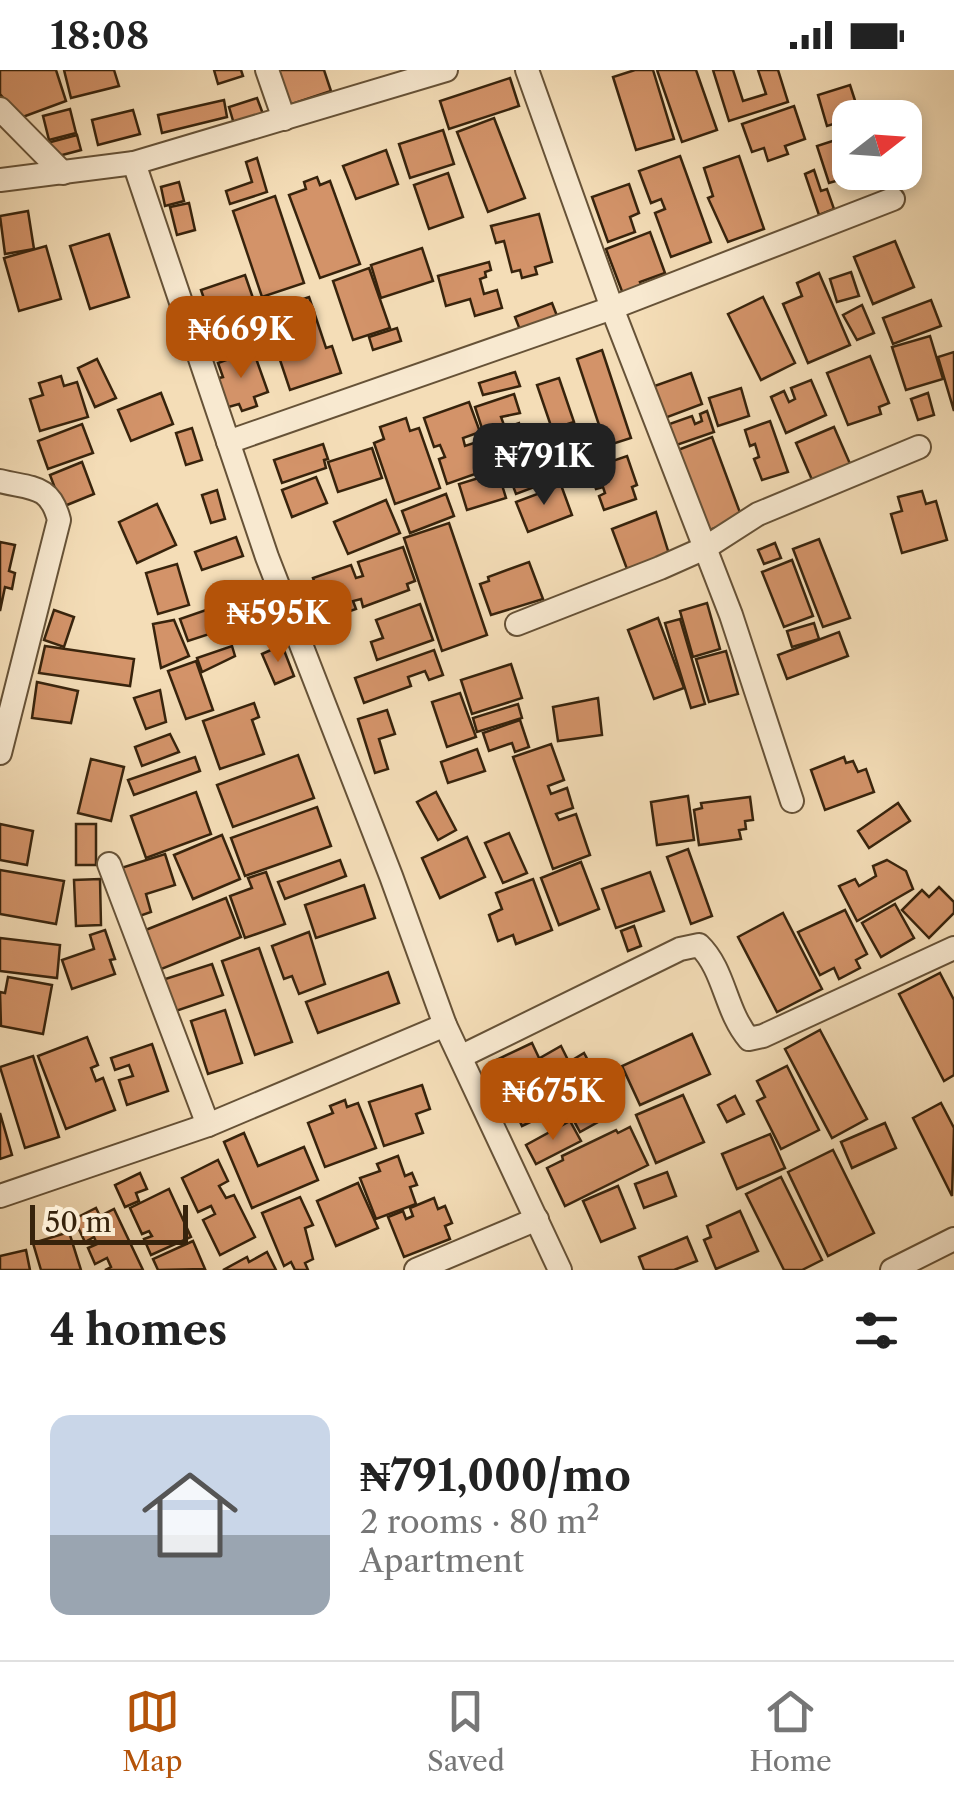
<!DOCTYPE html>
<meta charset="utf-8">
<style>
body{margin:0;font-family:"Libre Caslon Text",serif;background:#f6f6f6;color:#222;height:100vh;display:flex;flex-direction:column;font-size:38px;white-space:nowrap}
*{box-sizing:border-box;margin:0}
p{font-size:32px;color:#767676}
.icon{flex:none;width:55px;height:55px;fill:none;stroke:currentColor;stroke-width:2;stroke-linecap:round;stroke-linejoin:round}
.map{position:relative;height:1200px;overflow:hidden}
.side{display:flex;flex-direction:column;background:#fff;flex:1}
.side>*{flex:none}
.needle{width:65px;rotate:73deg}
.tools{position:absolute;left:832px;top:30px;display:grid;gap:20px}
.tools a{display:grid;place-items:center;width:90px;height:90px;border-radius:20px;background:#fff;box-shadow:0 5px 15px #0003;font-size:50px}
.scale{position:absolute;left:30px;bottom:25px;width:158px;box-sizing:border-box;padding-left:10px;border:5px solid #37230c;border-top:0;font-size:28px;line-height:35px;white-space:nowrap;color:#37230c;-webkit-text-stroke:8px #f8e9d0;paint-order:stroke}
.price{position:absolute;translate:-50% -85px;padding:0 22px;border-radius:20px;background:#b45309;color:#fff;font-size:32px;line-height:65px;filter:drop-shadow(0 2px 5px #0008)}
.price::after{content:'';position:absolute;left:50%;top:60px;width:30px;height:22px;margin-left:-15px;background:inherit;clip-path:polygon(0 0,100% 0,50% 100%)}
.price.current{background:#222;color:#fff}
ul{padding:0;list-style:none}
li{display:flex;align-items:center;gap:30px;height:250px;padding:0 50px}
li span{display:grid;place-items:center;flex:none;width:280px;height:200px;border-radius:20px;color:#555}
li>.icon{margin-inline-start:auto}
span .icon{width:120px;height:120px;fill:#fffc;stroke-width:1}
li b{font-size:42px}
h2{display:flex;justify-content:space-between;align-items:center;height:120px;padding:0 50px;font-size:42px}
.status{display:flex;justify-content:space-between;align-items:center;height:70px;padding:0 50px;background:#fff;direction:ltr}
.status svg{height:28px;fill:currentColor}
.tab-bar{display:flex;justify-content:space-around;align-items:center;height:140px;border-top:2px solid #e0e0e0;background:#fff;font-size:28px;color:#767676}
.tab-bar a{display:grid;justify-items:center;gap:5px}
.tab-bar .current{color:#b45309}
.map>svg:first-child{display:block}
</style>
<div class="status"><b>18:08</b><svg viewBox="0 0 49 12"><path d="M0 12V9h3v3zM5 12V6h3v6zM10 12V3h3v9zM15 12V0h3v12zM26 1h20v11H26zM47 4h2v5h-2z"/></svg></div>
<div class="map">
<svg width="954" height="1200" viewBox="0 0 954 1200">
<rect width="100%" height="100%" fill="#f4ddb7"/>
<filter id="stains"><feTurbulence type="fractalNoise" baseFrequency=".002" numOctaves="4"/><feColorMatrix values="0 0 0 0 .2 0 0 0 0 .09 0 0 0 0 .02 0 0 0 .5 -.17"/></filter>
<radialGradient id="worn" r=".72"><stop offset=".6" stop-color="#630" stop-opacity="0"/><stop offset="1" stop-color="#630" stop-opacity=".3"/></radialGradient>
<!-- building -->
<g fill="#d39369" stroke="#37230c" stroke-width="2.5">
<path d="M0 0H56L66 31 20 48 0 24Z"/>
<path d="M64 0H114L119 16 71 28Z"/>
<path d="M214 0H241L243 6 218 14Z"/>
<path d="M277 0H324L331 21 289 35Z"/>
<path d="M635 0H653L674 69 636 80 613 7Z"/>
<path d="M657 0H696L717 60 682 72Z"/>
<path d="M713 0H733L743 31 766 24 758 0H778L788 32 729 51Z"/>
<path d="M510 8 519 36 449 59 440 31Z"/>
<path d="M850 15 860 46 827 56 818 25Z"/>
<path d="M257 28 263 44 234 54 229 37Z"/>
<path d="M224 30 227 47 162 63 158 45Z"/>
<path d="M794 36 805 69 785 76 788 84 768 91 764 78 752 82 742 54Z"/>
<path d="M70 39 76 63 49 70 43 46Z"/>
<path d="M133 40 140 64 98 75 92 50Z"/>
<path d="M494 48 525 128 488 142 457 62Z"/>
<path d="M443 60 454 94 410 108 399 74Z"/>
<path d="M77 65 81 80 51 88 47 73Z"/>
<path d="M848 66 850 102 860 104 829 113 817 76Z"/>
<path d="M386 80 398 114 356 129 343 96Z"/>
<path d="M680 86 711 172 671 187 655 143 665 139 661 129 651 133 639 101Z"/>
<path d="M739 86 764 159 728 172 708 128 713 126 704 98Z"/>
<path d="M257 88 267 122 230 134 226 121 252 112 246 92Z"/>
<path d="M814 100 821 121 827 119 834 139 819 145 805 104Z"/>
<path d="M448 103 463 147 429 159 414 115Z"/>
<path d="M317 107 320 115 330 111 360 194 320 208 289 125 306 119 304 112Z"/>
<path d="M179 112 184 131 165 136 161 117Z"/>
<path d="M629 114 639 143 630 147 635 162 608 172 592 127Z"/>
<path d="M275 126 304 213 262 227 233 141Z"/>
<path d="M189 133 195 160 177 165 170 137Z"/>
<path d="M28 141 34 179 5 184 0 146Z"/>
<path d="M539 144 552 192 535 197 537 204 522 208 520 200 512 202 504 171 496 173 491 156Z"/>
<path d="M650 162 665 203 640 212 642 217 623 224 606 179Z"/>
<path d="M109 164 129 227 90 239 70 176Z"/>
<path d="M895 171 914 217 873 234 854 187Z"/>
<path d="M46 176 61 229 19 241 4 188Z"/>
<path d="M422 178 433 211 381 228 371 195Z"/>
<path d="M489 192 491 200 485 202 486 207 480 209 484 224 497 220 502 238 475 246 470 229 446 236 438 206Z"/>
<path d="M369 198 390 258 353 270 333 211Z"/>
<path d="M851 202 859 226 837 232 830 209Z"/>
<path d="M819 203 850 275 808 293 783 234 802 226 797 213Z"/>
<path d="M245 205 254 231 210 246 201 220Z"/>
<path d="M309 227 326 278 332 276 341 303 290 320 264 242Z"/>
<path d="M763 227 795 293 761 310 728 244Z"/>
<path d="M931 230 941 256 893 274 883 248Z"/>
<path d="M552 233 559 251 522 265 515 247Z"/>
<path d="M862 235 874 263 857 270 843 245Z"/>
<path d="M259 242 268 271 223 285 214 256Z"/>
<path d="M397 258 401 271 373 280 369 267Z"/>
<path d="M930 266 943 309 906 320 892 277Z"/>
<path d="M253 280 268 322 254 327 257 336 242 341 239 334 225 338 215 309 223 307 218 293Z"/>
<path d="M602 280 631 368 606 376 577 289Z"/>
<path d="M954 282V341L938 287Z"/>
<path d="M870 286 889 333 879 337 881 344 848 355 827 303Z"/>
<path d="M97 289 116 328 95 337 78 298Z"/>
<path d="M515 302 520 316 483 325 479 313Z"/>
<path d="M691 303 702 334 657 351 646 319Z"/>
<path d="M61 306 64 316 77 312 88 347 40 361 30 329 43 325 39 313Z"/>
<path d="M559 308 574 352 552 359 537 315Z"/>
<path d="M811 310 826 345 786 363 771 327 784 321 789 332 795 329 791 318Z"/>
<path d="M741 318 749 346 718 356 709 328Z"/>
<path d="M161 323 173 354 131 371 118 340Z"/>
<path d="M928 323 934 345 918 350 911 329Z"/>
<path d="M514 324 520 343 501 347 505 358 519 353 524 370 489 380 475 337Z"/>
<path d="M469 332 480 362 463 368 465 376 483 370 492 398 447 414 439 389 445 387 440 375 434 377 424 348Z"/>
<path d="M707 341 714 362 668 378 661 357 692 346 695 354 702 351 700 344Z"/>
<path d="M406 348 410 361 419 358 440 418 395 434 374 373 384 369 380 357Z"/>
<path d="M770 351 788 402 762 410 754 389 759 387 755 374 750 376 745 360Z"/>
<path d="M82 354 93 383 48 399 38 371Z"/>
<path d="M834 357 851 396 813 412 796 373Z"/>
<path d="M192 358 202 390 186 395 176 363Z"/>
<path d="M536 367 553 410 516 424 500 381Z"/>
<path d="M712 367 742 448 707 461 670 383Z"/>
<path d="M323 374 328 389 324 390 326 398 282 413 274 390Z"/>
<path d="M372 378 382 408 338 422 328 392Z"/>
<path d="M627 386 637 415 632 417 636 429 604 440 599 426 605 423 603 417 596 419 589 399Z"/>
<path d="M82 392 94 424 62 437 50 405Z"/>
<path d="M498 402 506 428 467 440 459 414Z"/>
<path d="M316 407 327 433 292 447 282 420Z"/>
<path d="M561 415 572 445 528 462 516 432Z"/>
<path d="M217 420 225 449 211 453 202 425Z"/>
<path d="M922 421 926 434 936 431 947 470 902 483 891 444 902 441 898 427Z"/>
<path d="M446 424 454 446 410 463 402 441Z"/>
<path d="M386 430 400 463 348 484 334 452Z"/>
<path d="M157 434 176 475 137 493 119 452Z"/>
<path d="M656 442 669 484 627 499 612 459Z"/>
<path d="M449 453 487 565 442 581 404 468Z"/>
<path d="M236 467 243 486 202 500 195 482Z"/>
<path d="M819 469 850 548 823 557 793 479Z"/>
<path d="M0 472 15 475 9 501 15 503 12 519 5 517 0 541Z"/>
<path d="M775 473 781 488 764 494 758 480Z"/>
<path d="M403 477 415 511 407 514 409 520 363 537 361 529 353 531 356 539 327 549 313 508 351 495 356 508 363 506 358 492Z"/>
<path d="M792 490 813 546 784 557 762 502Z"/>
<path d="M529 492 543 529 491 545 480 514 489 511 488 507Z"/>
<path d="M177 494 189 535 158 544 146 503Z"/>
<path d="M232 531 240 554 188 571 180 549Z"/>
<path d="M707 533 720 579 693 587 680 541Z"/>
<path d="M420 534 433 570 377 590 371 572 383 568 376 550Z"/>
<path d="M268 535 277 560 254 568 245 543Z"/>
<path d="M54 540 74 547 64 577 44 570Z"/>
<path d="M658 548 684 618 654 629 628 560Z"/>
<path d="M680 549 705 634 691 638 665 553Z"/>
<path d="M174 550 189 586 161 598 153 554Z"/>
<path d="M814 553 819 569 792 577 787 561Z"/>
<path d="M839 562 848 586 787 609 778 585Z"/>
<path d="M282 575 294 606 275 614 262 584Z"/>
<path d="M45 576 134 589 130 616 39 603Z"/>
<path d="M232 576 235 586 202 602 197 588Z"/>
<path d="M434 580 443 605 429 610 425 601 408 607 411 616 364 633 355 608Z"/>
<path d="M726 581 738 624 709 632 696 589Z"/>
<path d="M196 591 213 640 186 649 168 601Z"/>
<path d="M511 594 522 628 472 644 461 610Z"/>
<path d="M37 612 78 621 71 653 32 648Z"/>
<path d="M160 620 166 652 146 659 134 628Z"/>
<path d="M460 623 476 667 447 677 432 632Z"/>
<path d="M598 628 602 665 558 671 553 637Z"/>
<path d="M254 633 259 647 252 650 264 684 220 699 203 651Z"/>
<path d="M518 634 522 648 477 662 473 648Z"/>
<path d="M387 640 395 664 379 669 388 699 375 703 358 649Z"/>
<path d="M520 650 529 677 515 682 512 673 489 681 483 663Z"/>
<path d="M170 664 179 682 142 696 135 677Z"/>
<path d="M551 674 564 710 548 716 551 724 567 718 573 738 556 744 559 750 576 744 590 785 553 799 513 687Z"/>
<path d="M477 679 485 701 448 713 441 692Z"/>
<path d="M298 685 314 728 233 757 217 715Z"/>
<path d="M195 687 200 701 134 725 128 710Z"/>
<path d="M844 687 846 693 853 691 858 702 866 699 874 722 825 740 811 700Z"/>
<path d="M91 689 124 697 111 751 78 743Z"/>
<path d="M196 722 211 764 146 788 131 746Z"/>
<path d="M436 722 456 760 438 770 417 732Z"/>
<path d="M688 726 694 770 657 775 651 732Z"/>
<path d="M750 727 753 750 745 751 746 759 739 760 741 769 699 775 694 740 702 738 701 733Z"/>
<path d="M898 733 910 751 869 778 858 761Z"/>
<path d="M317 737 331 776 245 806 231 768Z"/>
<path d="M0 754 33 761 27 795 0 790Z"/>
<rect x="76" y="754" width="20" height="41"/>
<path d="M509 763 527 803 503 813 485 773Z"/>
<path d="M222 765 240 809 193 829 174 785Z"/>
<path d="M467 767 485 807 440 828 422 788Z"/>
<path d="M688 779 712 846 691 854 667 787Z"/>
<path d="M165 784 175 815 146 824 151 842 134 848 118 799Z"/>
<path d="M340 790 346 806 285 829 278 812Z"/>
<path d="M887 790 906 801 913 819 857 851 839 816 855 809 859 816 876 806 873 796Z"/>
<path d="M581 792 599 839 559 855 541 808Z"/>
<path d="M0 800 64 811 56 854 0 844Z"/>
<path d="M266 802 285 854 245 868 230 826 252 818 248 808Z"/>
<path d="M650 802 664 841 616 858 602 819Z"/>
<path d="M100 809 101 855 76 856 74 810Z"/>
<path d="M533 809 552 860 516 874 513 865 498 871 489 845 502 839 496 823Z"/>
<path d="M364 815 375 848 316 868 305 835Z"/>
<path d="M939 817 954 832V843L929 868 902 840 922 820 929 827Z"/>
<path d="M226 828 241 867 159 900 143 861Z"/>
<path d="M895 834 914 868 881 887 862 853Z"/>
<path d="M845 840 867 884 856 890 860 898 839 909 834 898 820 905 798 862Z"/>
<path d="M783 843 822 919 777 942 738 867Z"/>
<path d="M634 856 641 876 628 881 621 861Z"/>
<path d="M105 860 115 889 110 890 115 904 72 919 62 890 94 879 90 865Z"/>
<path d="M309 862 325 914 299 924 292 906 284 909 272 876Z"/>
<path d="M0 868 60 875 57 908 0 901Z"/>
<path d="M259 878 292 972 255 985 222 891Z"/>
<path d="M212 894 223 925 170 943 159 911Z"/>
<path d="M388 902 399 933 318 963 306 932Z"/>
<path d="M940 903 954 930V1005L944 1011 899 924Z"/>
<path d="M8 907 52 915 43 964 1 956 0 922 5 923Z"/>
<path d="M225 940 242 993 208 1004 191 951Z"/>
<path d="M820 960 867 1049 832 1068 785 979Z"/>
<path d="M692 964 710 1004 640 1035 622 996Z"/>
<path d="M87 967 98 995 91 998 96 1011 103 1008 115 1040 66 1059 38 986Z"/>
<path d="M532 973 562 1037 522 1056 492 992Z"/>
<path d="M152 974 168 1021 127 1035 119 1010 133 1006 129 995 115 1000 111 988Z"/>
<path d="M561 976 569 992 584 983 616 1042 580 1062 540 988Z"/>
<path d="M33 986 59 1067 25 1078 0 997Z"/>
<path d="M787 996 819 1060 781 1079 757 1031 765 1027 757 1011Z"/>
<path d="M422 1015 430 1039 416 1044 423 1063 384 1076 369 1032Z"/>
<path d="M683 1025 704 1072 656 1093 636 1045Z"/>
<path d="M735 1026 744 1044 727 1052 718 1035Z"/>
<path d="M345 1030 347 1037 358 1033 376 1078 325 1097 308 1053 333 1043 330 1036Z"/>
<path d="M941 1033 954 1058 952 1126 913 1048Z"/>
<path d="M0 1043 12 1085 0 1089Z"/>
<path d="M570 1051 581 1071 536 1094 526 1075Z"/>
<path d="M885 1053 896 1078 852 1098 841 1072Z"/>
<path d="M630 1057 648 1095 565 1136 547 1098 563 1090 562 1086 616 1060 618 1063Z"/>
<path d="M244 1063 258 1096 304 1077 318 1110 252 1138 224 1072Z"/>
<path d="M770 1064 785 1098 737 1119 722 1084Z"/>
<path d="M833 1080 874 1163 828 1186 788 1102Z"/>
<path d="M398 1086 405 1106 412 1103 417 1115 410 1117 416 1134 376 1149 360 1108 380 1101 377 1094Z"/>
<path d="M218 1090 228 1111 219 1116 226 1128 234 1125 255 1167 220 1185 203 1150 215 1144 211 1136 198 1142 182 1108Z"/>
<path d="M667 1102 676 1126 644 1138 635 1114Z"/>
<path d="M140 1103 147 1119 136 1123 139 1131 125 1137 115 1115Z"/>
<path d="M781 1107 822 1190 802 1200H784L746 1124Z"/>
<path d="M358 1113 378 1158 336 1176 317 1131Z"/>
<path d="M618 1116 635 1158 601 1172 583 1131Z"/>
<path d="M169 1119 191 1167 151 1185 144 1169 152 1166 149 1161 142 1164 130 1138Z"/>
<path d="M300 1127 313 1155 305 1158 313 1189 305 1193 308 1200H295L291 1192 284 1196 262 1143Z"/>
<path d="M434 1128 438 1139 445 1136 452 1153 445 1156 450 1169 404 1187 388 1147 403 1141 406 1149 413 1146 410 1138Z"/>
<path d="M96 1138 100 1146 114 1139 143 1200H105L111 1197 107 1188 95 1194 88 1178 97 1174 94 1167 85 1172 74 1149Z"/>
<path d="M740 1141 758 1181 716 1199 704 1170 711 1167 707 1156Z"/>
<path d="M69 1162 81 1200H41L33 1173Z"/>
<path d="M687 1167 697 1191 674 1200H644L639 1187Z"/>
<path d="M193 1171 205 1199 158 1200 153 1189Z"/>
<path d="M26 1180 30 1200H0V1186Z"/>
<path d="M267 1182 276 1200H223L247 1187 249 1192Z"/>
</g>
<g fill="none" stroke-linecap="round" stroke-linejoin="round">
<defs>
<g id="minor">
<path d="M267 0 284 49"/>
<path d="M527 0 612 238 731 545 792 731"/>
<path d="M0 39 63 103"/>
<path d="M134 93 267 487 391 806 445 955 560 1200"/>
<path d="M0 110 134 93 446 0"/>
<path d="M228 372 612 238 893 129"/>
<path d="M0 411C31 419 50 414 59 450L0 683"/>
<path d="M517 554 660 498 705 478 758 444 919 377"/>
<path d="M109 794 208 1055"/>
<path d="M462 986 680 879 699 875C725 900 725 941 749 969L763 966 954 878"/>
<path d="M0 1126 208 1055 445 955"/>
<path d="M416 1200 537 1149"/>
<path d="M892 1200 954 1169"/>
</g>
</defs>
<!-- minor casing -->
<use href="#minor" stroke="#665237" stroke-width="26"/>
<!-- minor -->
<use href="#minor" stroke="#f8e9d0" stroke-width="22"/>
</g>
<rect width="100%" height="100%" filter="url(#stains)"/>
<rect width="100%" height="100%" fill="url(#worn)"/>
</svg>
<div class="tools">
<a><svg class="needle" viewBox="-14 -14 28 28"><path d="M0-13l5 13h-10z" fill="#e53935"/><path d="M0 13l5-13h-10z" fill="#767676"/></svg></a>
</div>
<div class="scale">50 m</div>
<b class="price" style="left:241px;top:311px">₦669K</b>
<b class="price current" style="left:544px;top:438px">₦791K</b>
<b class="price" style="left:278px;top:595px">₦595K</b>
<b class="price" style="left:553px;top:1073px">₦675K</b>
</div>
<section class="side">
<h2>4 homes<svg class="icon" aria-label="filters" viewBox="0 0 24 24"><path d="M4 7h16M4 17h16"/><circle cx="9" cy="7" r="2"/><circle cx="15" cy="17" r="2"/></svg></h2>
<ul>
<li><span style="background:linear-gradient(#c9d6e8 60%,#9aa5b1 0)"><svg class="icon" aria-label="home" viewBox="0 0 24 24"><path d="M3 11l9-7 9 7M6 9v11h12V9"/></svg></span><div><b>₦791,000/mo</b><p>2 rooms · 80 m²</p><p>Apartment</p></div></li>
</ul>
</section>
<nav class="tab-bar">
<a class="current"><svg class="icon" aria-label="map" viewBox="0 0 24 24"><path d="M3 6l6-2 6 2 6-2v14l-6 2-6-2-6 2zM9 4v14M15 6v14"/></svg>Map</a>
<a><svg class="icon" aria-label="saved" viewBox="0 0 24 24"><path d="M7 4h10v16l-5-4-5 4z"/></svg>Saved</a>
<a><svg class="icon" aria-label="home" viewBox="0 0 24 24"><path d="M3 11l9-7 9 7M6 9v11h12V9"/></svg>Home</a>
</nav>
